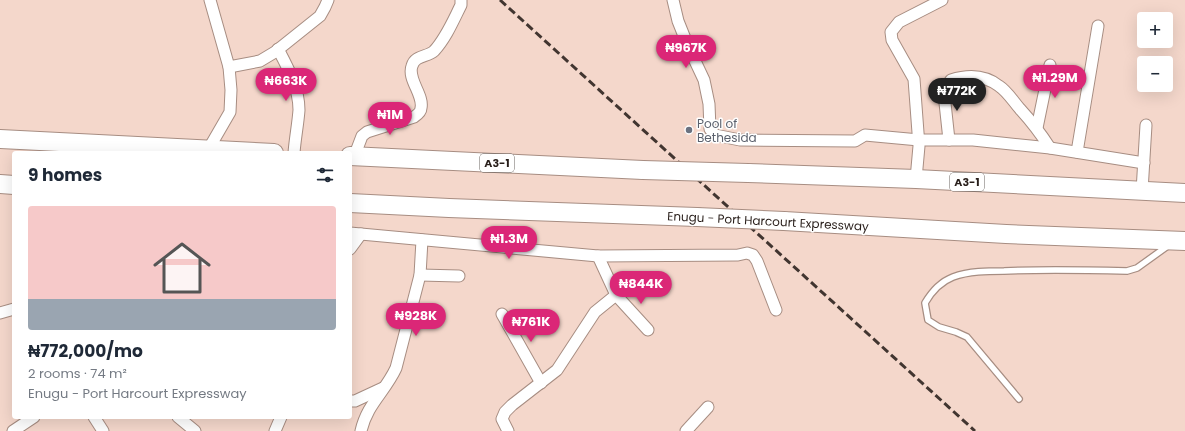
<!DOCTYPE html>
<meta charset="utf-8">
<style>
body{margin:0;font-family:Poppins,sans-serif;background:#f6f6f7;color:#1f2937;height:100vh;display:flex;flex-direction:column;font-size:15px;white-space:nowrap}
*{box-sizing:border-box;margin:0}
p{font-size:13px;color:#747a83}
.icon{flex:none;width:22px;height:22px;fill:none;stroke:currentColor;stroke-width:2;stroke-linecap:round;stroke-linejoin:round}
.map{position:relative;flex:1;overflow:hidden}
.details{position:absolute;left:12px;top:151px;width:340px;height:268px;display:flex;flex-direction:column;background:#fff;border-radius:4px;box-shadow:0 4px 16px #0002}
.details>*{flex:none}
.tools{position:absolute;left:1137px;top:12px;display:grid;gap:8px}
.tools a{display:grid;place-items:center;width:36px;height:36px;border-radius:4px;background:#fff;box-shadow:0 4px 16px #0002;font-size:20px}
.price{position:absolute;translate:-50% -34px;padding:0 9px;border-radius:14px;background:#db2777;color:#fff;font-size:13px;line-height:26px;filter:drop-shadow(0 1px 2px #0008)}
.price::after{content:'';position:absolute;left:50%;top:24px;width:12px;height:9px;margin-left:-6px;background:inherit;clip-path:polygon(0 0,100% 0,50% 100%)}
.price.current{background:#222;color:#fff}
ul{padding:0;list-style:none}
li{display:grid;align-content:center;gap:8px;height:212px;padding:0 16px}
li+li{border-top:1px solid #e0e1e3}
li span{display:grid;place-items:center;height:124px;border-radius:4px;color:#555}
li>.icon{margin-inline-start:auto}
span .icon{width:72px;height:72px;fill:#fffc;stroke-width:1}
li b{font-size:17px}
h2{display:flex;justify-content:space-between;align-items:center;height:48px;padding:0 16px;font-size:17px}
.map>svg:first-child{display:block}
</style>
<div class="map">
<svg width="1185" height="431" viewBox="0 0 1185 431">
<rect width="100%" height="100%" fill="#f4d7cb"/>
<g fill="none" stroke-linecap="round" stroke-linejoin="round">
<defs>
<path id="service" d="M1019 399 967 337 956 332 939 327 928 320 925 303C932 291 940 282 953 277 969 271 988 271 1004 271 1045 269 1086 270 1127 271L1137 268 1169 245"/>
<g id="minor">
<path d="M673 0 678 21 688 46 704 80 709 104 710 129 715 135 740 140 855 141 865 135 919 140H973L1050 148 1144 163"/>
<path d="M278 49C288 68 299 88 299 110 298 124 295 139 294 153"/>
<path d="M229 67 260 61 275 52 320 16 325 7 328 0"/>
<path d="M1037 128 1050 65"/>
<path d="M949 140 945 103V88L951 80C967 75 985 75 999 86 1007 91 1013 101 1020 109 1031 121 1041 134 1050 148"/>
<path d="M208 150 230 112 231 90 229 67 210 0"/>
<path d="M1077 152 1098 26"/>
<path d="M354 157 362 136 367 132 414 117C417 115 421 112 421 108 424 95 407 79 412 66 415 55 428 57 434 51 446 38 453 21 461 5V0"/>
<path d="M916 179 919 146 914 79 892 40 891 32 899 22 942 0"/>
<path d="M1142 191 1146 125"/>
<path d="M350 233 598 256 738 255 747 253 753 255 757 261 776 310"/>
<path d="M350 249 361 234"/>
<path d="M598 256 616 295 648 330"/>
<path d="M420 275 459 276"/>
<path d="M0 313 14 309"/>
<path d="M502 314 541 383"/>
<path d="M350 401H355L383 388"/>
<path d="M94 417 103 431"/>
<path d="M178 417 195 431"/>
<path d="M13 431 34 417"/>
<path d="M275 431 281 417"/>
<path d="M361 431C367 404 385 392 396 368L420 275 422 240"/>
<path d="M508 431 502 419 505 412 512 405 557 370 595 312 616 295"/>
<path d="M686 431 708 407"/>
</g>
<g id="trunk">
<path d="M0 139 274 153"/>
<path d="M350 156 643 170"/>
<path d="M748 173 916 179 1185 193"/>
<path d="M0 184 14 185"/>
<path d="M350 203 449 208 697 217"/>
<path d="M784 221 1006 234 1185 241"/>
</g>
</defs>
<!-- service casing -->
<use href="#service" stroke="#a78d82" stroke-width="8"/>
<!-- minor casing -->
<use href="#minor" stroke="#a78d82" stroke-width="13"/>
<!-- trunk casing -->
<use href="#trunk" stroke="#a78d82" stroke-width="20"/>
<!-- service -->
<use href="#service" stroke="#fff" stroke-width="5.5"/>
<!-- minor -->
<use href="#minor" stroke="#fff" stroke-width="11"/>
<!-- trunk -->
<use href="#trunk" stroke="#fff" stroke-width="18"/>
<!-- rail -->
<path stroke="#413530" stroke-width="3" stroke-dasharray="8 4" stroke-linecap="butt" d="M500 0 975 431"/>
<defs>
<g id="trunk-bridge">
<path d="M643 170 748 173"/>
<path d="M697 217 784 221"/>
</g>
</defs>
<!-- trunk-bridge casing -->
<use href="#trunk-bridge" stroke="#a78d82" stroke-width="20" stroke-linecap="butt"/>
<!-- trunk-bridge -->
<use href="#trunk-bridge" stroke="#fff" stroke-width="18"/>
</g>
<!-- markers -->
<circle fill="#6b7280" stroke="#fff" stroke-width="1.5" cx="689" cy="130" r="4"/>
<g text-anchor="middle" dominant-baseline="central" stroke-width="3" stroke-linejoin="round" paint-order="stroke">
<!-- shield labels -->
<g fill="#fff" stroke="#68625f" stroke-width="1">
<rect x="480" y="154" width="34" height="18" rx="3"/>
<rect x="950" y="173" width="34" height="18" rx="3"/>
</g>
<g font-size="11" font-weight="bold" fill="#281e1a">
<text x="497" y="163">A3-1</text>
<text x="967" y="182">A3-1</text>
</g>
<!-- worship labels -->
<g font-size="12" fill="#5b616d" stroke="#fff" text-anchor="start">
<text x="697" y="123">Pool of<tspan x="697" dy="14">Bethesida</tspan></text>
</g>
<!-- street labels -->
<g font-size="12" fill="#281e1a" stroke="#fff">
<text transform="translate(768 221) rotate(3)">Enugu - Port Harcourt Expressway</text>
</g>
</g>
</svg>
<div class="tools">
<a>+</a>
<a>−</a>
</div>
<b class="price" style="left:686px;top:69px">₦967K</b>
<b class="price" style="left:1055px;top:99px">₦1.29M</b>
<b class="price" style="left:286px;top:102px">₦663K</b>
<b class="price current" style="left:957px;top:112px">₦772K</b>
<b class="price" style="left:390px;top:136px">₦1M</b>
<b class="price" style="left:509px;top:260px">₦1.3M</b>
<b class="price" style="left:641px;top:305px">₦844K</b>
<b class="price" style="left:416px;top:337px">₦928K</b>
<b class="price" style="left:531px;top:343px">₦761K</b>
<section class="details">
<h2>9 homes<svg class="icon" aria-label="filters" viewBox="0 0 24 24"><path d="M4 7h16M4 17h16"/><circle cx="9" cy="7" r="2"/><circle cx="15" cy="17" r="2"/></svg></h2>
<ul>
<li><span style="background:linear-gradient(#f6c9c9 75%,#9aa5b1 0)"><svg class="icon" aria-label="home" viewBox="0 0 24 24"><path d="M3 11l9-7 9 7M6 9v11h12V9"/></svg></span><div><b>₦772,000/mo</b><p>2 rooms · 74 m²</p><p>Enugu - Port Harcourt Expressway</p></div></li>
</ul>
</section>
</div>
